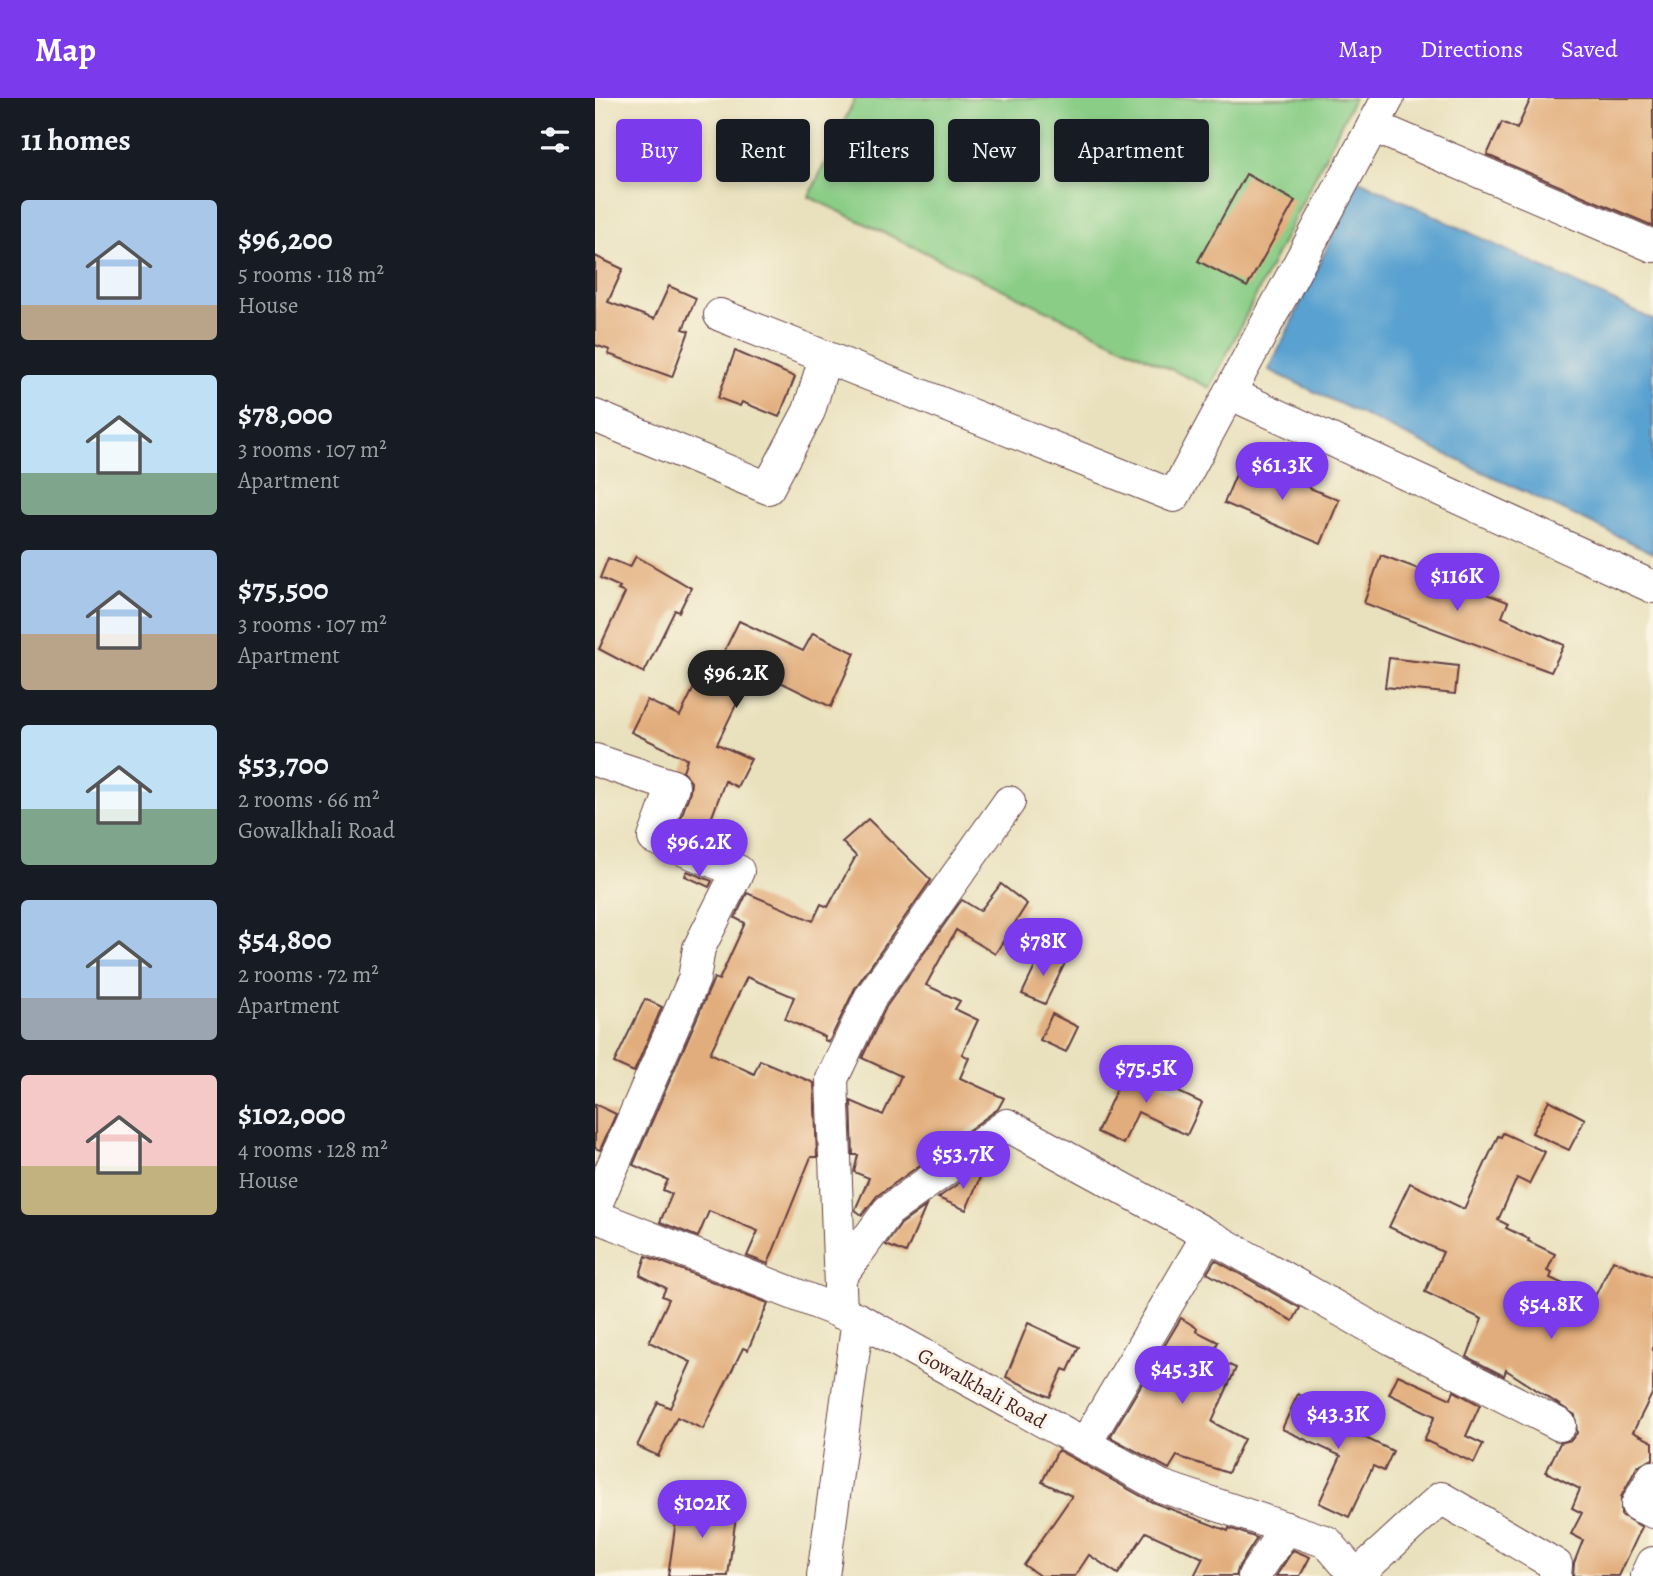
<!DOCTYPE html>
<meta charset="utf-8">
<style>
body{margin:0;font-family:Alegreya,serif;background:#20242c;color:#f1f3f6;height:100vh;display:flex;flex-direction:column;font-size:26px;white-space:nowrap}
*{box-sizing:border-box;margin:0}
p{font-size:23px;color:#9ea1a6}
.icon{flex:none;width:38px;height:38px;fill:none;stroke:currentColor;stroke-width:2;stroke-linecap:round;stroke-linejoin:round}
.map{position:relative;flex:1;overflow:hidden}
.drawer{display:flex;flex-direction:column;background:#171b24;width:595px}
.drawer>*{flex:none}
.top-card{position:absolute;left:21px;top:21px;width:665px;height:63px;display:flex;gap:14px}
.price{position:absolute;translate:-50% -60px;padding:0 16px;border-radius:24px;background:#7c3aed;color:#fff;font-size:23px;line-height:46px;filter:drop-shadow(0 2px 4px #0008)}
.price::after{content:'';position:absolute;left:50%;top:42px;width:21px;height:16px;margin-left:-10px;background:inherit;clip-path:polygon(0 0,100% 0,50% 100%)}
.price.on{background:#222;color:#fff}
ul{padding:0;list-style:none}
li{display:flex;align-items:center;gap:21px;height:175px;padding:0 21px}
li span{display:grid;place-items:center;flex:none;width:196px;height:140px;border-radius:7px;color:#555}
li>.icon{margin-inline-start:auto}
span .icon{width:84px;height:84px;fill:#fffc;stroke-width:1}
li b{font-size:30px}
h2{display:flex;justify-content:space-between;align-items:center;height:84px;padding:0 21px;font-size:30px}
.chip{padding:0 24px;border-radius:7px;background:#171b24;box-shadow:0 4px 10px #0003;font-size:24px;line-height:63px}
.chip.on{background:#7c3aed;color:#fff}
header{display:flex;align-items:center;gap:42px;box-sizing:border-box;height:98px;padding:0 35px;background:#7c3aed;color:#fff}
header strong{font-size:33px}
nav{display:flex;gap:38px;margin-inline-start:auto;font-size:24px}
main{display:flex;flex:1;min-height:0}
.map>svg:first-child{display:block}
</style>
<header>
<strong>Map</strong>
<nav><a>Map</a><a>Directions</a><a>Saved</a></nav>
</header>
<main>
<section class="drawer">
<h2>11 homes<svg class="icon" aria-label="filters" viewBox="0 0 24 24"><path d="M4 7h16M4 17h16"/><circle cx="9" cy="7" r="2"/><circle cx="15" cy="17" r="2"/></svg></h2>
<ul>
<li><span style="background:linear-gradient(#a9c7e8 75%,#b9a48a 0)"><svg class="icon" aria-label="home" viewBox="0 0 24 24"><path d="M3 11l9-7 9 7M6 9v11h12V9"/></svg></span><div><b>$96,200</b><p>5 rooms · 118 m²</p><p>House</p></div></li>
<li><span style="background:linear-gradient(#bfe0f5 70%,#7fa58c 0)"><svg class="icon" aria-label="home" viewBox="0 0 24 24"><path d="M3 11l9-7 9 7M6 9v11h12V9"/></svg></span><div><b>$78,000</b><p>3 rooms · 107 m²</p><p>Apartment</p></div></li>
<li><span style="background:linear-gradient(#a9c7e8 60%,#b9a48a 0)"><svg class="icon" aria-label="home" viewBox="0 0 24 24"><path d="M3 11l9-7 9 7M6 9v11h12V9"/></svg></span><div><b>$75,500</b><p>3 rooms · 107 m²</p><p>Apartment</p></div></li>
<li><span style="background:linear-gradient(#bfe0f5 60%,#7fa58c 0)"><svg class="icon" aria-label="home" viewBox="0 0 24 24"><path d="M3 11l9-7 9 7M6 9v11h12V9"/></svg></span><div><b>$53,700</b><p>2 rooms · 66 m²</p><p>Gowalkhali Road</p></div></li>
<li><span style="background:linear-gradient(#a9c7e8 70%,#9aa5b1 0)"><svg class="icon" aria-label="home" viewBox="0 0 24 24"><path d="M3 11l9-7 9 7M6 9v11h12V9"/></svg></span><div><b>$54,800</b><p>2 rooms · 72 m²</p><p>Apartment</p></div></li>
<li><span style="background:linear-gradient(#f6c9c9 65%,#c2b280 0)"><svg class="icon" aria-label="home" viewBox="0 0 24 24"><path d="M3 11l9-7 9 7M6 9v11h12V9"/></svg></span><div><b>$102,000</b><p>4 rooms · 128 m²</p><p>House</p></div></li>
</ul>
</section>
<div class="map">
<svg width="1058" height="1478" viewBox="0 0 1058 1478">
<rect width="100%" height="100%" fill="#fcf5e5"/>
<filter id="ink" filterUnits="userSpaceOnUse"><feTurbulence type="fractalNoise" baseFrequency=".0143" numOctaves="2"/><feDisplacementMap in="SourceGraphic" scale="14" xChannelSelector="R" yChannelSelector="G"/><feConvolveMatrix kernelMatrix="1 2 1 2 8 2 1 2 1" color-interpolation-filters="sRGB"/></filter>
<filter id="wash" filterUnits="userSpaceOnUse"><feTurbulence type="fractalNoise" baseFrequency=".00686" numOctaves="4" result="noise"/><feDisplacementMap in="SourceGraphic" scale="28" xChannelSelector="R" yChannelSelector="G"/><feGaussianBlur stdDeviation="1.57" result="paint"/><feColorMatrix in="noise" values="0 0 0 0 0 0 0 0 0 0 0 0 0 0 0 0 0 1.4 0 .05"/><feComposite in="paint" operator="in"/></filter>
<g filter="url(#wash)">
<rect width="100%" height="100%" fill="#e9e1bd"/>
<!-- green -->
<path fill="#8acd87" stroke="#6a7659" stroke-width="2" d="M260 0H759L615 290 214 99Z"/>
<!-- water -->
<path fill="#59a1d0" stroke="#52607e" stroke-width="2" d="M764 82 1058 222V455L674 272Z"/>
<g id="blocks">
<!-- building -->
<g fill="#e2ad7c">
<path d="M936 0H1058V128L892 57 907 24 922 31Z"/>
<path d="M651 76 700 103 652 189 603 163Z"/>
<path d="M0 158 28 171 13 204 59 221 74 188 101 200 88 231 94 233 77 279 13 256 15 252 0 247Z"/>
<path d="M140 253 200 279 184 319 147 304 145 308 123 300Z"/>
<path d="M647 362 744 402 726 446 629 405Z"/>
<path d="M786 457 913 504 907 519 969 547 956 574 769 505Z"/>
<path d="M41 458 96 490 84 514 80 512 49 575 4 551 30 495 23 492 25 489 5 480 13 460 35 469Z"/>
<path d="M144 523 208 553 218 535 260 555 236 609 165 574 163 577 157 574 122 646 156 661 142 689 130 683 110 738 141 752 83 728 95 694 96 684 88 673 92 661 36 634 52 602 85 618 114 559 124 564Z"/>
<path d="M794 560 863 568 860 596 790 589Z"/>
<path d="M273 721 336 782 260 890 234 944 229 942 230 939 190 921 199 899 152 879 115 955 159 976 165 962 219 985 222 1059H216L173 1166 152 1158 163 1133 114 1113 103 1139 65 1124 77 1096 68 1092 73 1082 38 1067 117 885 119 880 124 882 150 825 140 820 152 795 218 823 226 806 233 809 261 758 247 744Z"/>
<path d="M92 773 117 783 114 789 90 778Z"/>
<path d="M406 786 432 806 400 856 361 832 331 887 365 903 360 911 383 922 367 956 374 960 365 980 409 1000 403 1011 282 1098 267 1117 260 1112 274 1080 259 1074 263 1057H258L256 1003 288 1017 306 978 267 960 291 909 363 807 367 802 385 813Z"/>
<path d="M447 854 470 865 450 906 427 896Z"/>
<path d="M50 901 67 909 39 974 19 965Z"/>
<path d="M457 916 483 929 471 954 445 942Z"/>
<path d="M530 963 556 976 554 980 607 1005 592 1037 543 1014 528 1046 502 1034 522 990 518 989Z"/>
<path d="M954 1002 990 1021 974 1052 937 1035Z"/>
<path d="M0 1006 21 1016 5 1052 0 1050Z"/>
<path d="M908 1035 950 1054 934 1086 922 1080 903 1122 913 1127 911 1130 934 1141 933 1143 960 1156 952 1173 957 1175 955 1180 999 1200 1018 1162 1058 1179V1294L1038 1334 1058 1344V1361L1042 1369 1026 1399V1417L1047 1429 1024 1478H978L979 1465 988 1442 976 1436 987 1415 977 1410 985 1391 951 1374 965 1345 976 1342 982 1335 980 1317 911 1272 909 1278 872 1259 887 1221 830 1194 848 1154 794 1129 815 1085 869 1111 903 1038 906 1039Z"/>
<path d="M386 1069 389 1070 371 1112 343 1100Z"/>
<path d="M331 1108 311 1155 291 1147 306 1126Z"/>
<path d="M51 1158 173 1205 153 1252 148 1250 108 1331 82 1319 63 1358 42 1348 63 1304 75 1310 96 1264 54 1244 74 1201 67 1198 71 1190 45 1177Z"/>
<path d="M620 1162 705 1210 698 1223 612 1175Z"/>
<path d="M586 1220 602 1230 601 1233 623 1244 616 1259 641 1270 617 1324 649 1341 633 1375 582 1358 574 1371 515 1339Z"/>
<path d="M433 1225 484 1249 473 1273 468 1271 455 1299 411 1279Z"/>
<path d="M803 1277 856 1301 859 1293 885 1307 871 1338 888 1346 879 1365 829 1342 840 1318 794 1296Z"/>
<path d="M703 1296 763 1328 760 1335 798 1353 789 1373 778 1368 754 1419 724 1405 746 1358 687 1331Z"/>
<path d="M463 1352 557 1404 633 1433 634 1430 662 1440 644 1468 641 1478H599L608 1460 551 1434 523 1476 494 1457 480 1478H445L429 1467 477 1398 447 1384Z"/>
<path d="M84 1402 142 1410 133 1478H73Z"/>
<path d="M698 1452 715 1459 705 1478H681Z"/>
</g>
</g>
</g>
<g filter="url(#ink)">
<use href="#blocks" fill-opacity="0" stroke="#623c41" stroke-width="2"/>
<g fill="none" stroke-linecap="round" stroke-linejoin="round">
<defs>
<g id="minor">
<path d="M778 28 1058 148"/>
<path d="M125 217 579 398 793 0"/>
<path d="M634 295 1058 489"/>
<path d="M0 318 173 390 214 313 230 259"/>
<path d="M0 662 78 688 59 740 143 773 104 850 99 881 0 1109"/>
<path d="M0 1118 263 1221 566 1388 732 1444 761 1478"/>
<path d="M245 1179 293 1113 412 1027 613 1137"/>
<path d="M246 1215 237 981 275 900 414 704"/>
<path d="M490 1346 613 1137 797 1241 965 1327"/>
<path d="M1058 1379 1042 1407 1058 1414"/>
<path d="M228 1478 263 1221"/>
<path d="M659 1478 691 1430"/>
<path d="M761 1478 846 1400 961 1467 960 1478"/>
<path d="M1052 1478 1058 1465"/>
</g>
</defs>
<!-- minor casing -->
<use href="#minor" stroke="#623c41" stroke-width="34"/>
<!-- minor -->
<use href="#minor" stroke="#fff" stroke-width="32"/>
</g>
</g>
<g text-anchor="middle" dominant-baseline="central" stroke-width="6" stroke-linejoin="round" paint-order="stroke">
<!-- street labels -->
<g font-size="21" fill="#4a1f2b" stroke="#fcf5e5">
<text transform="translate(387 1290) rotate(29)">Gowalkhali Road</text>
</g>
</g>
</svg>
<b class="price" style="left:687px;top:404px">$61.3K</b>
<b class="price" style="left:862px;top:515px">$116K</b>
<b class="price on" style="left:141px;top:612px">$96.2K</b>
<b class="price" style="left:104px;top:781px">$96.2K</b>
<b class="price" style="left:448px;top:880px">$78K</b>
<b class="price" style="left:551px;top:1007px">$75.5K</b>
<b class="price" style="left:368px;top:1093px">$53.7K</b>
<b class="price" style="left:956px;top:1243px">$54.8K</b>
<b class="price" style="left:587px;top:1308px">$45.3K</b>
<b class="price" style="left:743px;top:1353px">$43.3K</b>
<b class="price" style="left:107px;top:1442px">$102K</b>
<div class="top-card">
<a class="chip on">Buy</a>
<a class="chip">Rent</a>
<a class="chip">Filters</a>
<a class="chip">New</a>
<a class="chip">Apartment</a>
</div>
</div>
</main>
